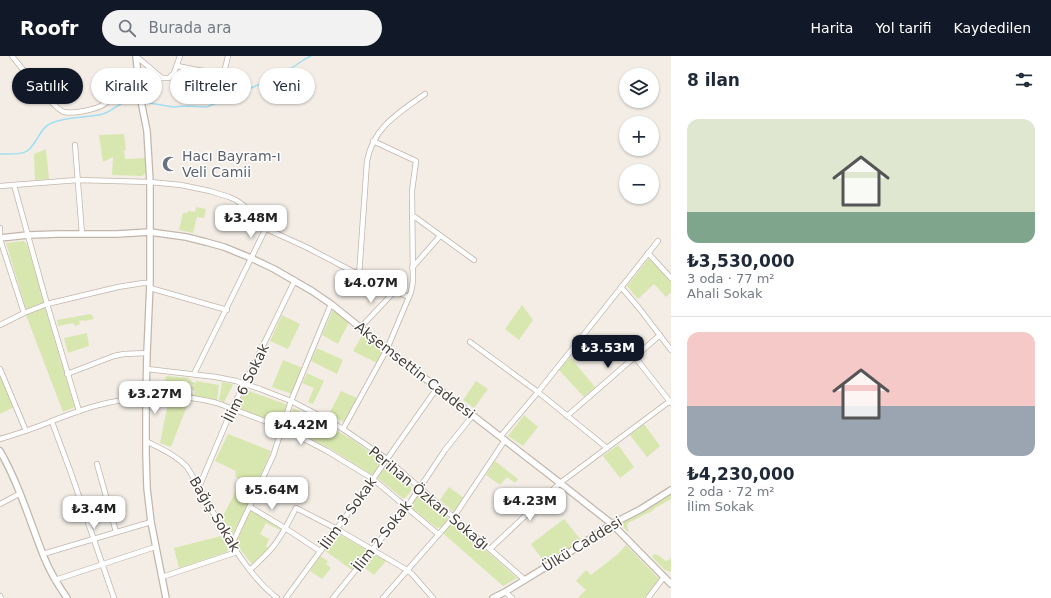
<!DOCTYPE html>
<html lang="tr">
<meta charset="utf-8">
<style>
body{margin:0;font-family:"DejaVu Sans",sans-serif;background:#f2f2f3;color:#1f2937;height:100vh;display:flex;flex-direction:column;font-size:15px;white-space:nowrap}
*{box-sizing:border-box;margin:0}
p{font-size:13px;color:#747a83}
.icon{flex:none;width:22px;height:22px;fill:none;stroke:currentColor;stroke-width:2;stroke-linecap:round;stroke-linejoin:round}
.map{position:relative;flex:1;overflow:hidden}
.panel{display:flex;flex-direction:column;background:#fff;width:380px}
.panel>*{flex:none}
.top-card{position:absolute;left:12px;top:12px;width:380px;height:36px;display:flex;gap:8px}
.controls{position:absolute;left:619px;top:12px;display:grid;gap:8px}
.controls a{display:grid;place-items:center;width:40px;height:40px;border-radius:50%;background:#fff;box-shadow:0 1px 3px #0004;font-size:20px}
.price{position:absolute;translate:-50% -34px;padding:0 9px;border-radius:8px;background:#fff;color:#222;font-size:13px;line-height:26px;filter:drop-shadow(0 1px 2px #0008)}
.price::after{content:'';position:absolute;left:50%;top:24px;width:12px;height:9px;margin-left:-6px;background:inherit;clip-path:polygon(0 0,100% 0,50% 100%)}
.price.on{background:#111827;color:#fff}
ul{padding:0;list-style:none}
li{display:grid;align-content:center;gap:8px;height:212px;padding:0 16px}
li+li{border-top:1px solid #e0e1e3}
li span{display:grid;place-items:center;height:124px;border-radius:12px;color:#555}
li>.icon{margin-inline-start:auto}
span .icon{width:72px;height:72px;fill:#fffc;stroke-width:1}
li b{font-size:17px}
h2{display:flex;justify-content:space-between;align-items:center;height:48px;padding:0 16px;font-size:17px}
.pill{padding:0 14px;border-radius:18px;background:#fff;box-shadow:0 1px 3px #0004;font-size:14px;line-height:36px}
.pill.on{background:#111827;color:#fff}
header{display:flex;align-items:center;gap:24px;box-sizing:border-box;height:56px;padding:0 20px;background:#111827;color:#fff}
header strong{font-size:19px}
nav{display:flex;gap:22px;margin-inline-start:auto;font-size:14px}
.search{width:280px;height:36px;background:#f2f2f3;display:flex;align-items:center;gap:10px;box-sizing:border-box;padding:0 14px;border-radius:22px;color:#747a83;font-size:15px}
main{display:flex;flex:1;min-height:0}
.map>svg:first-child{display:block}
</style>
<header>
<strong>Roofr</strong>
<div class="search"><svg class="icon" aria-label="search" viewBox="0 0 24 24"><circle cx="10" cy="10" r="6"/><path d="M15 15l6 6"/></svg>Burada ara</div>
<nav><a>Harita</a><a>Yol tarifi</a><a>Kaydedilen</a></nav>
</header>
<main>
<div class="map">
<svg width="671" height="542" viewBox="0 0 671 542">
<rect width="100%" height="100%" fill="#f3ede6"/>
<!-- green -->
<g fill="#d8e7af">
<path d="M124 78 126 94 124 95 125 103 146 102V117L142 120 112 119 113 101 103 106 99 79Z"/>
<path d="M46 93 49 123 35 124 34 98Z"/>
<path d="M196 151 206 153 204 162 197 161 193 177 179 174 183 157H187L188 155 195 156Z"/>
<path d="M23 185 26 187 28 191 44 247 26 253 6 187Z"/>
<path d="M650 201 671 225V236L666 241 654 228 638 243 627 230Z"/>
<path d="M522 249 533 264 519 284 505 273Z"/>
<path d="M45 252 75 351 63 356 26 259Z"/>
<path d="M333 254 349 266 338 288 322 279Z"/>
<path d="M91 258 94 263 85 265 84 264 79 265 80 268 75 270 73 267 58 270 57 264Z"/>
<path d="M282 259 300 268 288 293 270 285Z"/>
<path d="M87 277 89 290 68 297 64 282Z"/>
<path d="M363 278 384 295 377 307 353 295Z"/>
<path d="M317 292 343 304 337 318 311 305Z"/>
<path d="M570 301 595 331 584 341 559 314Z"/>
<path d="M283 304 303 312 292 338 272 331Z"/>
<path d="M307 317 324 325 313 348 308 346 314 332 302 327Z"/>
<path d="M0 320 14 351 0 358Z"/>
<path d="M166 320 190 322 185 326 179 328 182 332H184L187 336 165 333V327H169L165 326Z"/>
<path d="M190 323 192 326 196 327V325L219 329 217 344 194 340V339L175 337V335L195 338V335L191 333 188 335 185 331 186 329 195 330V329L186 328 185 327Z"/>
<path d="M476 325 488 333 474 352 463 344Z"/>
<path d="M222 326 232 328 233 329 224 346 219 344Z"/>
<path d="M246 334 288 349 281 368 236 352Z"/>
<path d="M341 335 357 342 344 366 329 358Z"/>
<path d="M168 347 187 350 171 391 160 387Z"/>
<path d="M293 352 339 376 353 384 381 404C381 409 376 416 372 419L331 393 286 370Z"/>
<path d="M524 359 538 371 523 390 508 380Z"/>
<path d="M644 368 660 390 647 401 630 379Z"/>
<path d="M228 378 271 395 257 430 233 478 222 462 241 425C237 421 234 421 236 415L215 405Z"/>
<path d="M618 389 634 411 620 422 603 400Z"/>
<path d="M495 405 518 423 515 427 507 421 500 429 486 419Z"/>
<path d="M386 410H388L411 431V435L405 442H402L378 422C378 418 382 413 386 410Z"/>
<path d="M449 431 464 442 455 457 440 444Z"/>
<path d="M671 436V443L655 452 652 455 628 467 627 470 629 475 628 476 622 469V467Z"/>
<path d="M418 439H423L447 460 448 465C444 469 443 471 437 472L412 452V448Z"/>
<path d="M251 454 282 471 280 474 266 467 260 478 269 483 266 490 270 492 252 508 235 487V485Z"/>
<path d="M564 463 581 484 558 500 545 507 531 488Z"/>
<path d="M453 468 458 470 490 498 517 522 503 530 445 479 443 476 448 470Z"/>
<path d="M337 477 367 494 352 514 324 494Z"/>
<path d="M221 480 228 492V494L227 496 179 512 174 492Z"/>
<path d="M626 489 659 523 644 542H578L586 534 576 525 586 514 591 519 618 498Z"/>
<path d="M372 497 386 505 374 519 362 510Z"/>
<path d="M655 498 658 499 666 505 669 504 671 501V516L665 514 653 502 652 500Z"/>
<path d="M320 500 328 505 326 508 331 512 322 523 310 515Z"/>
</g>
<g fill="none" stroke-linecap="round" stroke-linejoin="round">
<!-- stream -->
<g stroke="#a2def0" stroke-width="1.5">
<path d="M144 46 173 51 186 50 207 51 281 19 305 3 311 0"/>
<path d="M0 98C7 98 22 99 27 95 31 93 34 87 37 83 40 78 43 72 48 69 60 61 88 62 103 58 115 54 122 43 136 44"/>
</g>
<defs>
<g id="minor">
<path d="M12 0C20 10 54 53 64 56 74 58 92 54 101 50 109 46 115 38 124 35 129 33 134 34 139 34"/>
<path d="M137 1 162 22"/>
<path d="M177 10 219 18C226 16 226 7 228 0"/>
<path d="M138 21 151 22H169L174 17 180 0"/>
<path d="M75 89 82 178"/>
<path d="M14 129 47 248 79 355"/>
<path d="M0 130 78 124 150 126 181 129 210 135 229 141 236 144 243 149 267 173 273 176 306 191 375 227 409 241"/>
<path d="M412 161H415L474 204"/>
<path d="M0 172V181"/>
<path d="M0 183 24 257"/>
<path d="M648 197 671 222"/>
<path d="M412 212 440 180"/>
<path d="M359 220 367 105C374 70 399 57 425 38"/>
<path d="M621 231 639 252 671 294"/>
<path d="M150 232 227 254"/>
<path d="M0 269 24 257 47 248 118 231 143 227H150"/>
<path d="M360 272 394 236"/>
<path d="M470 286 538 336 607 392"/>
<path d="M635 301 671 347"/>
<path d="M0 313 26 375"/>
<path d="M147 313 216 321 236 325 260 333 291 345 320 360 343 373 387 403 525 524"/>
<path d="M67 318 114 300 124 298 147 297"/>
<path d="M194 318 266 172"/>
<path d="M567 360 660 279"/>
<path d="M52 366 71 417 114 542"/>
<path d="M343 373 387 293 411 236 413 225 412 135 416 105 373 85"/>
<path d="M500 381 538 336 658 185"/>
<path d="M0 383C17 378 35 372 52 365 70 358 88 351 107 347 142 339 182 338 217 347L283 372 327 395 373 423 438 478"/>
<path d="M146 385C161 393 176 399 187 411 213 452 238 512 277 542"/>
<path d="M97 408 116 476"/>
<path d="M199 431 232 353 295 224"/>
<path d="M0 448 19 438"/>
<path d="M250 451 285 472 320 495"/>
<path d="M232 488 273 400 291 345 331 248"/>
<path d="M490 493 560 427 670 345"/>
<path d="M43 498 151 466"/>
<path d="M250 514C257 507 265 500 272 492 282 480 289 465 296 452L337 473 407 514 412 518 433 542"/>
<path d="M162 521 237 496"/>
<path d="M55 524 155 491"/>
<path d="M505 536 512 542"/>
<path d="M0 540 1 542"/>
<path d="M286 542 373 423 437 332"/>
<path d="M333 542 407 451 445 394 473 359"/>
<path d="M383 542 453 462 505 384"/>
<path d="M648 542 664 521"/>
</g>
<g id="tertiary">
<path d="M136 0 140 40 147 75 150 126V227L147 297 146 341V398L147 432 151 466 166 542"/>
<path d="M0 182 28 179 58 178H117L150 176 186 181 206 186 224 191 251 202 274 213 312 235 331 248 387 293 560 427 612 468 671 528"/>
<path d="M0 395C19 428 30 466 44 501 50 516 58 529 67 542"/>
<path d="M493 542 505 536 567 498 612 468 641 453 671 434"/>
</g>
</defs>
<!-- minor casing -->
<use href="#minor" stroke="#c2b6ac" stroke-width="6"/>
<!-- tertiary casing -->
<use href="#tertiary" stroke="#c2b6ac" stroke-width="8"/>
<!-- minor -->
<use href="#minor" stroke="#fff" stroke-width="4.5"/>
<!-- tertiary -->
<use href="#tertiary" stroke="#fff" stroke-width="5.5"/>
</g>
<!-- icons -->
<defs>
<symbol id="mosque-bare" viewBox="-9 -9 18 18"><path d="M3.5-4.9A6 6 0 1 0 3.5 4.9A5 5 0 1 1 3.5-4.9Z" fill="#6b7280" stroke="#fff" stroke-width="2.5" paint-order="stroke"/></symbol>
</defs>
<g fill-rule="evenodd">
<use href="#mosque-bare" x="159" y="97" width="22" height="22"/>
</g>
<g text-anchor="middle" dominant-baseline="central" stroke-width="3" stroke-linejoin="round" paint-order="stroke">
<!-- worship labels -->
<g font-size="14" fill="#5b616d" stroke="#fff" text-anchor="start">
<text x="182" y="100">Hacı Bayram-ı<tspan x="182" dy="16">Veli Camii</tspan></text>
</g>
<!-- street labels -->
<g font-size="14" fill="#463d36" stroke="#fff">
<text transform="translate(415 314) rotate(38)">Akşemsettin Caddesi</text>
<text transform="translate(246 327) rotate(-64)">İlim 6 Sokak</text>
<text transform="translate(429 442) rotate(40)">Perihan Özkan Sokağı</text>
<text transform="translate(348 457) rotate(-54)">İlim 3 Sokak</text>
<text transform="translate(215 458) rotate(59)">Bağış Sokak</text>
<text transform="translate(382 480) rotate(-52)">İlim 2 Sokak</text>
<text transform="translate(582 488) rotate(-32)">Ülkü Caddesi</text>
</g>
</g>
</svg>
<div class="controls">
<a><svg class="icon" aria-label="layers" viewBox="0 0 24 24"><path d="M12 4l9 5-9 5-9-5zM3 14l9 5 9-5"/></svg></a>
<a>+</a>
<a>−</a>
</div>
<b class="price" style="left:251px;top:183px">₺3.48M</b>
<b class="price" style="left:371px;top:248px">₺4.07M</b>
<b class="price on" style="left:608px;top:313px">₺3.53M</b>
<b class="price" style="left:155px;top:359px">₺3.27M</b>
<b class="price" style="left:301px;top:390px">₺4.42M</b>
<b class="price" style="left:272px;top:455px">₺5.64M</b>
<b class="price" style="left:530px;top:466px">₺4.23M</b>
<b class="price" style="left:94px;top:474px">₺3.4M</b>
<div class="top-card">
<a class="pill on">Satılık</a>
<a class="pill">Kiralık</a>
<a class="pill">Filtreler</a>
<a class="pill">Yeni</a>
</div>
</div>
<section class="panel">
<h2>8 ilan<svg class="icon" aria-label="filters" viewBox="0 0 24 24"><path d="M4 7h16M4 17h16"/><circle cx="9" cy="7" r="2"/><circle cx="15" cy="17" r="2"/></svg></h2>
<ul>
<li><span style="background:linear-gradient(#dfe7d0 75%,#7fa58c 0)"><svg class="icon" aria-label="home" viewBox="0 0 24 24"><path d="M3 11l9-7 9 7M6 9v11h12V9"/></svg></span><div><b>₺3,530,000</b><p>3 oda · 77 m²</p><p>Ahali Sokak</p></div></li>
<li><span style="background:linear-gradient(#f6c9c9 60%,#9aa5b1 0)"><svg class="icon" aria-label="home" viewBox="0 0 24 24"><path d="M3 11l9-7 9 7M6 9v11h12V9"/></svg></span><div><b>₺4,230,000</b><p>2 oda · 72 m²</p><p>İlim Sokak</p></div></li>
</ul>
</section>
</main>
